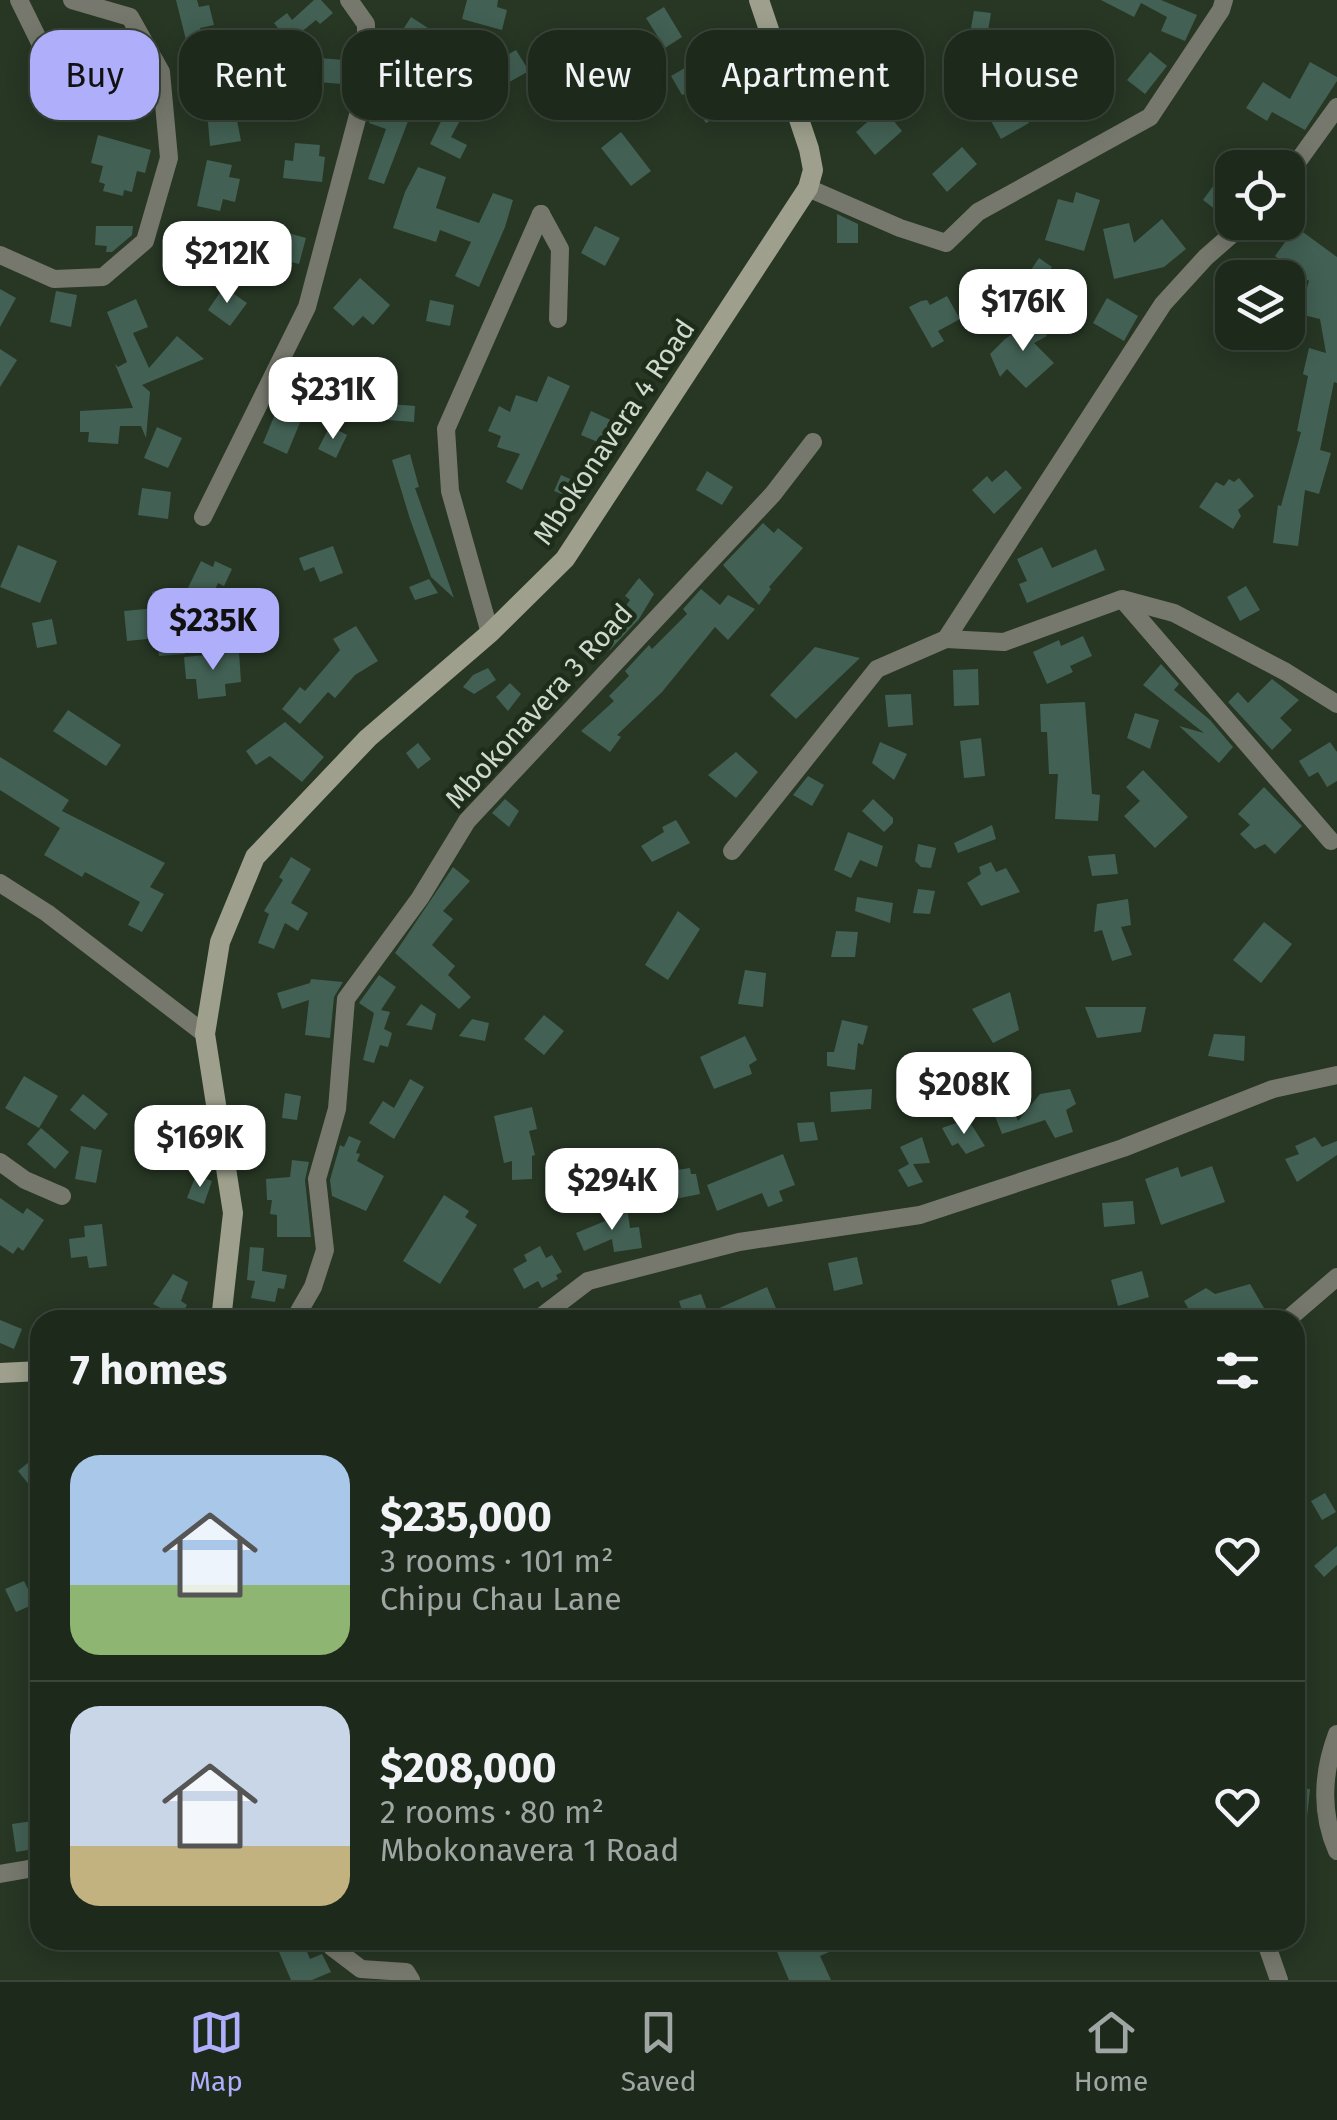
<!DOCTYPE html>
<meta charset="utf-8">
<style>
body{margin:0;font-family:"Fira Sans",sans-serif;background:#253124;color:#f1f3f6;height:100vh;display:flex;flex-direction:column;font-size:38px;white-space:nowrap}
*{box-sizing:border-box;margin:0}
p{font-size:32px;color:#a0a6a3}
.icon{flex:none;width:55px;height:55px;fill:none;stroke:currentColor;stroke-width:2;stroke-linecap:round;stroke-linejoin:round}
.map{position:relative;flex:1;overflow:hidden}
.details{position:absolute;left:30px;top:1310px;width:1275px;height:640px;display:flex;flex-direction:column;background:#1d291b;border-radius:30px;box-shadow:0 5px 25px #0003,0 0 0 2px #3b453a}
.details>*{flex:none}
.hud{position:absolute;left:30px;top:30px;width:1278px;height:90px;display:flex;gap:20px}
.controls{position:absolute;left:1215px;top:150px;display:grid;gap:20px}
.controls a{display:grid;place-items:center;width:90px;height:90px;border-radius:20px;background:#1d291b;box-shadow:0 5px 25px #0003,0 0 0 2px #3b453a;font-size:50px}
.price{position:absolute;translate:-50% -85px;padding:0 22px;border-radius:20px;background:#fff;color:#222;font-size:32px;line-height:65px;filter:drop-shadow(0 2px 5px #0008)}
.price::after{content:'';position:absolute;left:50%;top:60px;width:30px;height:22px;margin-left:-15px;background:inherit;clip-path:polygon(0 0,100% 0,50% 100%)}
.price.on{background:#aeaefb;color:#111}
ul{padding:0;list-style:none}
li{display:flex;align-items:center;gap:30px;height:250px;padding:0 40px}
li+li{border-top:2px solid #3b453a}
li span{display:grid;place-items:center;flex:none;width:280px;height:200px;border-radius:30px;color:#555}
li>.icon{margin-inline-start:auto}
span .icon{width:120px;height:120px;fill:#fffc;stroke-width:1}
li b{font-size:42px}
h2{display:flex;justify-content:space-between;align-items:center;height:120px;padding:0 40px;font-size:42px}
.pill{padding:0 35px;border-radius:30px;background:#1d291b;box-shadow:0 5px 25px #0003,0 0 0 2px #3b453a;font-size:35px;line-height:90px}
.pill.on{background:#aeaefb;color:#111}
.menu{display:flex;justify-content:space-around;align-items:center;height:140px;border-top:2px solid #3b453a;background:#1d291b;font-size:28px;color:#a0a6a3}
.menu a{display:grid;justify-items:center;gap:5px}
.menu .on{color:#aeaefb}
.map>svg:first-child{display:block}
</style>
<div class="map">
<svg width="1337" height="1980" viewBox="0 0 1337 1980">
<rect width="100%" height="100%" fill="#273724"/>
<!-- building -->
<g fill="#426054">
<path d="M176 0H197L199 7 209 5 214 25 200 28 208 60 214 59 215 65 222 63 227 85 224 86 227 116 236 115 241 141 210 146 206 99 201 100Z"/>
<path d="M314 0H321L333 13 320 24 316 20 289 42 274 23 287 13 292 20Z"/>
<path d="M467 0H498L497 7 507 10 502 30 462 19Z"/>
<path d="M1101 0H1161L1197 15 1185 41 1161 31 1167 17 1141 3 1134 17Z"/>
<path d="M664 7 682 37 665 48 646 18Z"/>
<path d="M974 11 991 13 988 31 971 28Z"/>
<path d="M411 17 445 39 422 75 388 53Z"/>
<path d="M562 30 572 48 555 58 545 40Z"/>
<path d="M79 40 102 48 103 45 139 59 144 68 136 90 82 72 84 67 71 63Z"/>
<path d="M516 50 529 71 504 85 491 64Z"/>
<path d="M1150 52 1167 66 1145 94 1127 80Z"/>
<path d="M307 57 344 60 342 84 305 81Z"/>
<path d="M697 61 726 111 706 123 687 93 682 95 671 76Z"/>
<path d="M1310 62 1337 77V81L1305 130 1272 112 1267 121 1246 108 1263 82 1290 99Z"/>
<path d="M389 90 407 95 401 113 410 116 384 184 368 179 386 129 369 123 376 104 384 107Z"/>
<path d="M1015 96 1029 123 1001 139 986 112Z"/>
<path d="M883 108 902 131 875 155 856 132Z"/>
<path d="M447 109 462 117 451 137 467 145 460 159 430 144Z"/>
<path d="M621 132 651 171 631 186 601 148Z"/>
<path d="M98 135 151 150 145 173 137 171 132 192 124 190 123 196 103 191 105 184 99 182 103 166 91 163Z"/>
<path d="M295 143 320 145 319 156 325 157 322 182 283 178 285 160 293 161Z"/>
<path d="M962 147 977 164 947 192 932 174Z"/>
<path d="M207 160 232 165 229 177 240 179 235 202 223 199 220 211 197 206Z"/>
<path d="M418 167 446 177 436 208 479 223 493 193 513 200 505 227 479 287 455 276 471 242 440 230 436 242 393 228 405 192Z"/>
<path d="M1222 174 1232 181V195L1220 213 1203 200Z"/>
<path d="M1076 192 1100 200 1084 251 1045 240 1058 199 1073 203Z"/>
<path d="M837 214 858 224V243H837Z"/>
<path d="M1162 219 1186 249 1164 267 1114 279 1103 229 1129 223 1134 243Z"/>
<path d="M96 226H133L132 235 112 252H106L107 246 95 245Z"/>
<path d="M595 226 620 238 605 266 581 253Z"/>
<path d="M1296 227 1337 257V383L1334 382 1320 450 1331 453 1319 494 1305 490 1298 546 1273 543 1278 505 1281 506 1301 432 1297 431 1308 376 1303 374 1309 348 1326 353 1320 319 1299 314 1309 281 1275 256Z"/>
<path d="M277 230 306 238 299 264 261 254 267 234 275 236Z"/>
<path d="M1039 258 1052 267 1038 289 1024 280Z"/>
<path d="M360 278 390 305 373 325 363 316 353 326 333 308Z"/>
<path d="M224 287 247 303 230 326 208 310Z"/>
<path d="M0 289 16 298 0 327Z"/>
<path d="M56 291 77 295 71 327 50 322Z"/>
<path d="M947 296 960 319 938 331 944 341 932 348 909 307 921 301 927 300 930 305Z"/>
<path d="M1107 298 1138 316 1124 341 1093 323Z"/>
<path d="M136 299 148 327 133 333 149 368 177 336 204 359 142 385 150 392 146 438 141 426H120L118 444 88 442 89 432H80V411L133 408 115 364 118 367 127 362 107 312Z"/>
<path d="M430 300 454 305 450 326 426 321Z"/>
<path d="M1038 316 1047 336 1034 343 1054 363 1026 388 1007 369 1000 377 990 354 1005 339Z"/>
<path d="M0 349 17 360 0 387Z"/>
<path d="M294 369 318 379 287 454 263 443Z"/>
<path d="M548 376 570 386 522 490 506 482 520 454 497 447 501 436 488 431 499 406 510 412 516 395 537 402Z"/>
<path d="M377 403 415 406 414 422 375 419Z"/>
<path d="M591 411 615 422 605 445 581 435Z"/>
<path d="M330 426 347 435 336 458 318 449Z"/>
<path d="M157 427 182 438 168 468 144 458Z"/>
<path d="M410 454 419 487 415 488 454 598 431 577 410 519 392 460Z"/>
<path d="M1006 470 1022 488 994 514 972 490 987 476 992 482Z"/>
<path d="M707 471 733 487 722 505 696 490Z"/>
<path d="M561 475 586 486 579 501 554 491Z"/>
<path d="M1239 478 1254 496 1238 510 1241 516 1233 529 1199 507 1216 482 1224 486 1229 479 1234 482Z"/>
<path d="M142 488 171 492 168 519 138 515Z"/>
<path d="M763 523 774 533 778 528 803 548 769 587 771 589 759 605 723 565Z"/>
<path d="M18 545 57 561 40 603 0 587Z"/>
<path d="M333 546 343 573 320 582 314 567 304 571 299 558Z"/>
<path d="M1042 547 1052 568 1096 549 1105 570 1027 603 1019 584 1027 581 1017 559Z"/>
<path d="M201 561 213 567 215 561 232 569 224 586 218 583 209 603 186 592Z"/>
<path d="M639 578 654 594 639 619 610 650 597 633 603 623 611 626 630 600 625 596Z"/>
<path d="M429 579 438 593 415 600 409 587Z"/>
<path d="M1246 586 1260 610 1240 621 1227 597Z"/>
<path d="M165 588 174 618 180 604 185 654 159 656 157 638 127 641 124 611 156 608 152 592Z"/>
<path d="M701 589 720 605 728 595 755 609 728 640 715 627 662 692 617 735 621 737 610 752 581 731 614 701 609 696 629 676 625 671 649 645 652 649 687 614 683 609Z"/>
<path d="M52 619 57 644 37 648 32 623Z"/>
<path d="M356 626 378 661 355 675 335 698 328 692 300 724 282 709 300 687 305 691 340 650 333 639Z"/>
<path d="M1083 636 1092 656 1070 666 1073 672 1047 684 1033 652 1059 640 1061 646Z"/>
<path d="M815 647 860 658 796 719 770 695Z"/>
<path d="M239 652 241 682 225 684 226 696 198 699 196 679H186L184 657Z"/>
<path d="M1161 664 1179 684 1174 690 1210 720 1233 747 1219 763 1179 726 1204 733 1143 685Z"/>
<path d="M488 668 496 680 474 694 463 687 473 675Z"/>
<path d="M978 669 979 705 954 706 953 670Z"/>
<path d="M1272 679 1299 700 1280 718 1292 730 1272 750 1228 702 1238 692 1248 703Z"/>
<path d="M510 683 521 694 508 711 496 697Z"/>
<path d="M911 694 913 725 888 727 885 695Z"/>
<path d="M1085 702 1092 794 1100 795 1098 821 1055 819 1058 774H1049L1047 732H1041L1040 704Z"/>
<path d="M68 710 121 745 106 766 53 731Z"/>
<path d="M1135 713 1159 720 1150 749 1127 738Z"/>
<path d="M285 722 324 757 302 782 270 756 256 765 246 751Z"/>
<path d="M981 738 985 776 964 778 960 741Z"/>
<path d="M880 742 907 754 894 780 872 763Z"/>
<path d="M1330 742 1337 752V781L1327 787 1318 772 1309 777 1299 761Z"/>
<path d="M418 743 431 759 418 769 406 753Z"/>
<path d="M736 752 758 772 736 798 708 775Z"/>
<path d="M0 757 69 800 62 811 165 863 150 887 164 894 142 932 128 925 140 902 85 872 82 877 44 855 60 828 0 790Z"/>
<path d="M1143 770 1188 817 1155 848 1124 816 1140 801 1126 787Z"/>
<path d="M808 776 824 785 812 806 793 795Z"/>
<path d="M1264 787 1302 826 1275 854 1265 844 1255 849 1240 834 1250 825 1238 814Z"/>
<path d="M505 799 519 811 509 827 492 813Z"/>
<path d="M873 799 893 818V823L884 832 862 811Z"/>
<path d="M676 820 690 843 652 862 641 846 664 832 662 827Z"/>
<path d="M992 825 996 839 958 853 954 843Z"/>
<path d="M848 832 883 846 877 867 860 860 851 878 834 870Z"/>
<path d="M918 844 936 848 931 868 921 867 915 861Z"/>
<path d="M1115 854 1118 874 1092 876 1088 856Z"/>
<path d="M291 857 311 869 291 903 308 913 298 931 285 923 274 949 258 943 269 914 264 911 283 880 279 877Z"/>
<path d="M991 862 996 872 1006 868 1020 892 981 906 967 883 981 874 979 867Z"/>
<path d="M453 867 470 881 443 911 453 919 432 945 455 966 448 975 471 997 459 1009 395 953Z"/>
<path d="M918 889 935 891 930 914 913 913Z"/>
<path d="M857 897 893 903 890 923 855 911Z"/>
<path d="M1128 899 1131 925 1121 927 1132 955 1112 961 1102 930 1094 932 1097 904Z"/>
<path d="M678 911 700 929 668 980 645 965Z"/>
<path d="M1264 922 1292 944 1261 983 1233 960Z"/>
<path d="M836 931 858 932 855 957H831Z"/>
<path d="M745 970 766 973 763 1007 738 1004Z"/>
<path d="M379 975 396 987 381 1010 390 1012 384 1029 392 1033 388 1047 380 1045 374 1063 363 1060 374 1013 359 1003Z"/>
<path d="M311 979 343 982 334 997 330 1038 305 1035 309 1000 282 1009 277 993 310 983Z"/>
<path d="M1010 992 1019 1030 993 1043 972 1009Z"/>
<path d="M421 1004 436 1014 432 1030 406 1025Z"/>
<path d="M1085 1007H1146L1141 1032 1097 1038Z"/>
<path d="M544 1015 564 1031 544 1055 524 1039Z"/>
<path d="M472 1019 489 1023 485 1041 459 1036Z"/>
<path d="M842 1020 868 1026 863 1045 858 1043 855 1070 827 1066V1052H834Z"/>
<path d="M1214 1034 1245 1036 1244 1061 1208 1056Z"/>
<path d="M745 1036 757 1060 749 1065 752 1074 714 1089 700 1057Z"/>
<path d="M24 1076 58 1096 39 1128 5 1108Z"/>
<path d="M410 1079 424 1087 394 1139 369 1123 383 1101 394 1108Z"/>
<path d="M872 1089 871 1109 831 1112 830 1092Z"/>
<path d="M1070 1089 1076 1104 1066 1110 1073 1132 1055 1138 1045 1120 1002 1134 993 1111 1011 1105 1018 1121 1040 1094Z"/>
<path d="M285 1093 301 1096 297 1120 282 1118Z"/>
<path d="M83 1094 108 1114 95 1130 70 1110Z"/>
<path d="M532 1107 537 1129 529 1131 535 1155 532 1156V1179L512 1180V1161L504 1163 494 1116Z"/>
<path d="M814 1122 818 1140 800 1142 797 1123Z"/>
<path d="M959 1122 963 1129 971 1124 985 1146 966 1154 958 1143 952 1146 942 1128Z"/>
<path d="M41 1128 69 1152 55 1169 27 1144Z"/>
<path d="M349 1136 361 1141 356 1153 360 1154 357 1161 384 1176 366 1211 332 1196 330 1180 340 1145 344 1147Z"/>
<path d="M922 1137 930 1163 913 1164 923 1182 908 1187 898 1170 909 1164 900 1147Z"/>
<path d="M1315 1137 1322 1147 1337 1141V1155L1297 1182 1285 1159 1299 1154 1295 1146Z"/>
<path d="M81 1146 102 1150 96 1183 75 1179Z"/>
<path d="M783 1154 795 1185 779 1191 783 1201 768 1207 762 1193 717 1211 707 1185Z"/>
<path d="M292 1160 309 1162 305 1180 311 1237H277V1215L270 1214 272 1200H267L266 1179 290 1177Z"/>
<path d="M1212 1166 1225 1202 1161 1225 1145 1179 1178 1167 1181 1177Z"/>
<path d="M690 1168 691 1174H696L700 1194 675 1199 670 1171Z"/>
<path d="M196 1175 212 1181 204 1204 187 1198Z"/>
<path d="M444 1195 469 1211 465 1217 477 1225 440 1284 403 1261Z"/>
<path d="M0 1198 23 1214 27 1208 44 1220 23 1251 18 1247 13 1254 0 1245Z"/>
<path d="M1133 1201 1135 1224 1104 1227 1102 1203Z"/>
<path d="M627 1207 630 1228 639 1227 642 1248 614 1252 612 1239 584 1251 576 1233 610 1219 608 1210Z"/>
<path d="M102 1224 107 1266 89 1268 87 1256 71 1258 69 1239 85 1237 84 1226Z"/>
<path d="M540 1246 546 1258 552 1255 562 1272 556 1275 558 1279 542 1288 538 1281 524 1289 513 1269 527 1261 524 1255Z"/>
<path d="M250 1247 264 1248 262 1271 287 1275 284 1289 278 1288 275 1302 251 1298 255 1281 247 1280Z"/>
<path d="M857 1257 863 1284 834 1291 828 1263Z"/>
<path d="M1142 1271 1149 1297 1118 1306 1111 1280Z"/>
<path d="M173 1274 188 1282 181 1301 187 1305 180 1318 153 1304Z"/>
<path d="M1250 1284 1271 1320H1195L1184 1301 1206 1288 1215 1294Z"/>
<path d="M767 1287 781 1320H685L679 1301 701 1294 708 1313Z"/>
<path d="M0 1320 22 1329 14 1349 0 1343Z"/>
<path d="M40 1453V1498L18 1471Z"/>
<path d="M1325 1493 1336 1512 1322 1520 1311 1501Z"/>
<path d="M1337 1546V1565L1324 1577 1314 1566Z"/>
<path d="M24 1581 29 1591 33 1589 39 1602 16 1612 5 1589Z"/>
<path d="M1295 1788 1310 1789 1305 1836H1295Z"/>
<path d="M40 1820V1848L16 1852 12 1824Z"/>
<path d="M772 1940H857L820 1956 831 1980H789Z"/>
<path d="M303 1942 310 1959 322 1954 331 1972 312 1980H291L279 1952Z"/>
</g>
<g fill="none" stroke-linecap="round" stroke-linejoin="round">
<!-- street -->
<g stroke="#77786d" stroke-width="18">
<path d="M19 0 43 49"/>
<path d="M1288 175 1337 107"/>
<path d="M808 188 900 228 946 243 978 212 1150 117 1221 10 1224 0"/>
<path d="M541 214 560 249 558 319"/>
<path d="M0 255 54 279 103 277 145 241 169 158 161 72 130 17 72 0"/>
<path d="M203 517 307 307 366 85V24L349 0"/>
<path d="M1123 600 1331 841"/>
<path d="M490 633 450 491 446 429 541 214"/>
<path d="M946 639 1004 642 1122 599 1174 613 1286 672 1337 704"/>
<path d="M732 851 877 669 946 639 1163 304 1206 257 1246 222"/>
<path d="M0 883 47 913 205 1034"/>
<path d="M0 1162 25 1180 62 1196"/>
<path d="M294 1320 313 1287 325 1250 317 1179 337 1109 346 999 420 898 467 821 773 494 813 442"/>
<path d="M537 1320 588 1281 739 1242 920 1215 1123 1148 1273 1089 1337 1075"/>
<path d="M1287 1320 1337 1277"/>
<path d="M1337 1734C1322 1774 1320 1812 1337 1851"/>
<path d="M0 1874 40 1867"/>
<path d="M1265 1940 1279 1980"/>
<path d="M332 1947 361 1969 406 1972 411 1980"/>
</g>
<!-- secondary -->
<g stroke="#9ea08d" stroke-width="20">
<path d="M221 1320 233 1213 205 1034 220 942 255 857 368 738 490 633 565 559 808 188 813 170 809 149 759 0"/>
<path d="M0 1373 40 1371"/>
</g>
</g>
<g text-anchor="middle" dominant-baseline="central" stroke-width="9" stroke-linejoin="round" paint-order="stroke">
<!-- street labels -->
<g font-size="28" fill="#cfd9cd" stroke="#1e2d1a">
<text transform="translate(614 432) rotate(-56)">Mbokonavera 4 Road</text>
<text transform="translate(539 706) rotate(-48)">Mbokonavera 3 Road</text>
</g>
</g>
</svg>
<div class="controls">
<a><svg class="icon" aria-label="locate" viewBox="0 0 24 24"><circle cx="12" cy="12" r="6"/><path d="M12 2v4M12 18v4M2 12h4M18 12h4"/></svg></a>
<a><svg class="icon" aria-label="layers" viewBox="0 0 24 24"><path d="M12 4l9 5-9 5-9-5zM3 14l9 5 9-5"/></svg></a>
</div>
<b class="price" style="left:227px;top:306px">$212K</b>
<b class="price" style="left:1023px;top:354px">$176K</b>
<b class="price" style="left:333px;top:442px">$231K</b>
<b class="price on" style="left:213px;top:673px">$235K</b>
<b class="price" style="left:964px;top:1137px">$208K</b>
<b class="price" style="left:200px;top:1190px">$169K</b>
<b class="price" style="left:612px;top:1233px">$294K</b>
<div class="hud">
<a class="pill on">Buy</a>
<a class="pill">Rent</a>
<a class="pill">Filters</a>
<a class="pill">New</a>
<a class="pill">Apartment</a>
<a class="pill">House</a>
</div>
<section class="details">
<h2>7 homes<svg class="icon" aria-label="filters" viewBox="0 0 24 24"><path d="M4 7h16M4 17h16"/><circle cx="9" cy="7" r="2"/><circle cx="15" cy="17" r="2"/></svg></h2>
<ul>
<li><span style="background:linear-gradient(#a9c7e8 65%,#8fb573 0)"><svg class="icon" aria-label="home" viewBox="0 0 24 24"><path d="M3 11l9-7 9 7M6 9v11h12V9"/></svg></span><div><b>$235,000</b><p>3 rooms · 101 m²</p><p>Chipu Chau Lane</p></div><svg class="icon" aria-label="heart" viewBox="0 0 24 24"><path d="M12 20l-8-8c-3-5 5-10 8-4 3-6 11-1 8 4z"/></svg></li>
<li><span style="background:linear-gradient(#c9d6e8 70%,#c2b280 0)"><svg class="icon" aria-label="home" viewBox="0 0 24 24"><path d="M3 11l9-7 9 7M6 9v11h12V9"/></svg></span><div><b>$208,000</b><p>2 rooms · 80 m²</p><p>Mbokonavera 1 Road</p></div><svg class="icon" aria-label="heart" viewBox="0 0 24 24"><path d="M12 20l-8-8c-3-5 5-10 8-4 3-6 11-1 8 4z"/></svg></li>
</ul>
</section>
</div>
<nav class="menu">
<a class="on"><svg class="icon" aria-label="map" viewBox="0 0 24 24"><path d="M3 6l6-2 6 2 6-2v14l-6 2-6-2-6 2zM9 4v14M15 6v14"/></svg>Map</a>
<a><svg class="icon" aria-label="saved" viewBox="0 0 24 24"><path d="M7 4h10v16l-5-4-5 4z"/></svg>Saved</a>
<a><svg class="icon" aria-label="home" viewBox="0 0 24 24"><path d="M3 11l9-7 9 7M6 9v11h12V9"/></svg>Home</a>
</nav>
